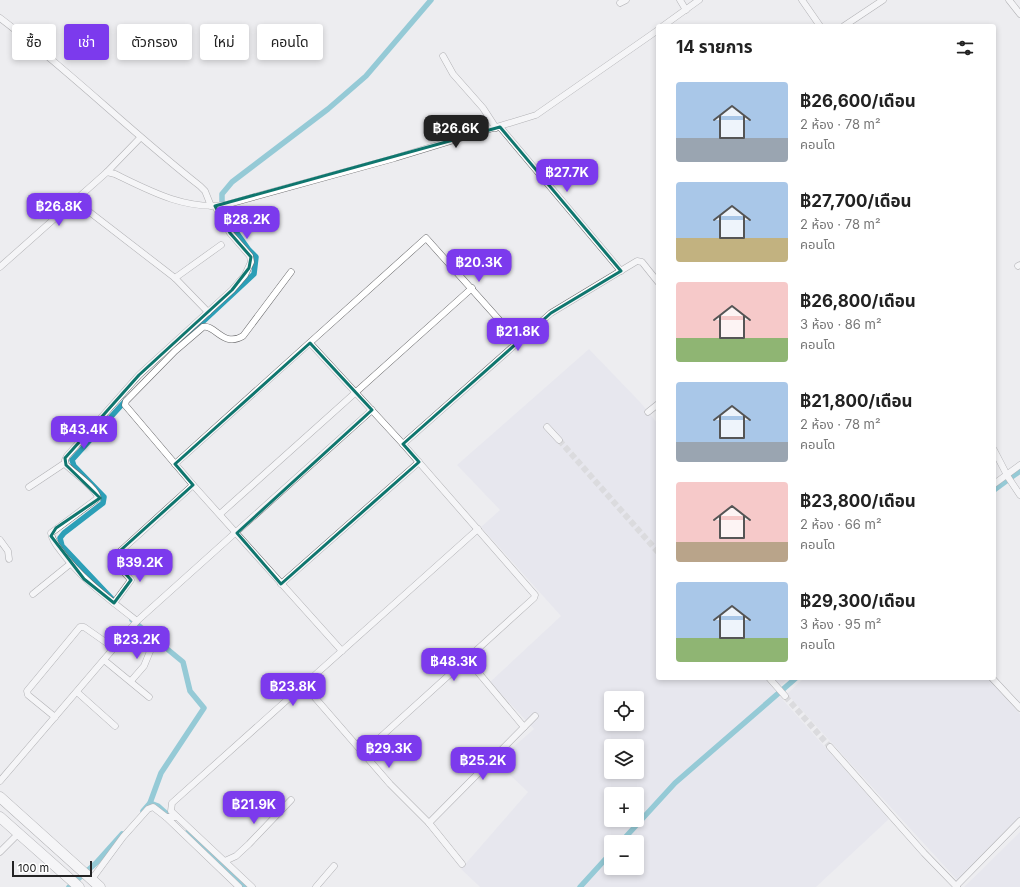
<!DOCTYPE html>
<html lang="th">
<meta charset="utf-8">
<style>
body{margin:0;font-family:Inter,"Noto Sans Thai",sans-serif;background:#f6f6f6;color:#222;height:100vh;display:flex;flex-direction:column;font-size:15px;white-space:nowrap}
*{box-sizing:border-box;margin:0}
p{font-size:13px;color:#767676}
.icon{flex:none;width:22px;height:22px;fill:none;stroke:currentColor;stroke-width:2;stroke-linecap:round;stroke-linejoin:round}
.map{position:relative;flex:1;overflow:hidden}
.sheet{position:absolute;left:656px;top:24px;width:340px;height:656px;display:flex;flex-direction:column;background:#fff;border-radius:4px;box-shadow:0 2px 6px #0003}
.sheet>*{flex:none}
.hud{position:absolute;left:12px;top:24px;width:380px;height:36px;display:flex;gap:8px}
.buttons{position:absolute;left:604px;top:691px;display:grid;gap:8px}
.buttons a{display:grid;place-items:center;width:40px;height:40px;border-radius:4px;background:#fff;box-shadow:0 2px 6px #0003;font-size:20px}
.scale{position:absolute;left:12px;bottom:10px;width:80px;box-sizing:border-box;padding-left:4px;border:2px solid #242425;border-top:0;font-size:11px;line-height:14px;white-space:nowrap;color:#242425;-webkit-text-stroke:3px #fff;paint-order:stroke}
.price{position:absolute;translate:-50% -34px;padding:0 9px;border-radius:8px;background:#7c3aed;color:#fff;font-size:13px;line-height:26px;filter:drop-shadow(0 1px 2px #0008)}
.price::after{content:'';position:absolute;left:50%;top:24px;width:12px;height:9px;margin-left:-6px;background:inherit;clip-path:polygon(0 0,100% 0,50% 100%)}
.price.selected{background:#222;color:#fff}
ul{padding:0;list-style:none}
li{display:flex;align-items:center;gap:12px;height:100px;padding:0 20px}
li span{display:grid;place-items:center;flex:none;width:112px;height:80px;border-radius:4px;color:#555}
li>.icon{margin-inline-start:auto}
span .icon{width:48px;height:48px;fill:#fffc;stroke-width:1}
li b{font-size:17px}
h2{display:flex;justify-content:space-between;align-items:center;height:48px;padding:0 20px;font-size:17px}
.tag{padding:0 14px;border-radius:4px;background:#fff;box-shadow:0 2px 6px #0003;font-size:14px;line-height:36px}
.tag.selected{background:#7c3aed;color:#fff}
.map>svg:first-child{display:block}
</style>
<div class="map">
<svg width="1020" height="887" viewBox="0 0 1020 887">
<rect width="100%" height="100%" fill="#ededf0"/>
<!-- built -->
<g fill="#e1e1eb" fill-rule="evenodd">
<path d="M589 349 640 402 658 424V678H789L775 691 889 819 816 887H480L461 869 528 792 496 762 534 729 490 682 561 616 481 527 500 510 457 465ZM611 698H637V724H611ZM611 746H637V772H611ZM611 794H637V820H611ZM611 842H637V868H611Z"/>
<path d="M804 678H988L1020 714V820L959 882 787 694Z"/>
<path d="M1020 832V887H964Z"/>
</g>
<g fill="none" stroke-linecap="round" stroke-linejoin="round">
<!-- canal -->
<g stroke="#2c9fb7" stroke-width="5.5">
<path d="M181 342 254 274 256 257 249 250 222 212V194L232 182 328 109 366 76 431 0"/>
<path d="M994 490 1020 471"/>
<path d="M112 599 62 546 60 538 64 533 103 503 104 497 74 466 72 460 127 399"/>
<path d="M132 620 183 662 190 691 204 708 161 773 150 803 143 811"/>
<path d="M150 803 158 806 168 815"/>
<path d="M187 833 244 887"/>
<path d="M621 842 675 783 796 678"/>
<path d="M69 887 96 863 122 834"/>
<path d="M580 887 611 853"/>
</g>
<!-- minor-tunnel -->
<g stroke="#c5c5c7" stroke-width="6" stroke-dasharray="6 3" stroke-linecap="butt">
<path d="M559 440 658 552"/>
<path d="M785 696 830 747"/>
</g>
<defs>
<g id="minor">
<path d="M680 0 686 10"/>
<path d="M802 0 820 26"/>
<path d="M1009 0 1020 14"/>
<path d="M620 3 626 0"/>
<path d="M0 18C70 71 132 133 200 186L205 191 211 206"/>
<path d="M663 26 699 0"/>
<path d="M844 26 883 0"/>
<path d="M443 56 453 74 483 108 496 128"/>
<path d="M500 127 621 271"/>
<path d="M107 172 140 138"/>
<path d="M74 200 175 278 208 312"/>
<path d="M1018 266 1020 265"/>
<path d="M0 267 107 172 115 174C150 191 185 210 225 205L395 158 536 115 658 30"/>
<path d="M291 272 243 336C223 348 215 324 203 327L175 351 126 401 125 405 193 485 342 651"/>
<path d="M175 278 221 245"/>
<path d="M310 343 403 444 535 595 534 598 363 753"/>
<path d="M648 412 658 404"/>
<path d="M547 427 559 440"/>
<path d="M403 444 551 313 637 261 642 262 658 282"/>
<path d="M994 450 1008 477 1020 495"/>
<path d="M175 464 426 238 518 341"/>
<path d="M994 484 1020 465"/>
<path d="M29 487 65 463"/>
<path d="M220 514 472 288"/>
<path d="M0 540 8 551 9 559"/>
<path d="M281 584 419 462"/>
<path d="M33 594 70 564"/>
<path d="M114 603 131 580 113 560 114 557 193 485"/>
<path d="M137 621C109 599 81 579 60 550 56 545 52 540 51 533L98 498C96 488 74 473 66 465L65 460 67 456 139 375 232 290 245 275 251 262 250 256 230 233 215 206"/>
<path d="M467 659 524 727"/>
<path d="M104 660 149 697"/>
<path d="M992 678 1020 708"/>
<path d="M770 679 785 696"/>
<path d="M131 681 144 666 153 644"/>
<path d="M304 685 390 784 429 823 462 864"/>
<path d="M77 692 115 726"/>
<path d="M55 717 28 695 27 691 80 627H84L114 648"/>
<path d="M830 747 924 853 957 887"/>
<path d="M0 781 137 621 372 410"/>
<path d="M166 817 239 887"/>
<path d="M429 823 535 716"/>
<path d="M0 852 19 833"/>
<path d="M225 861 236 856 249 844 291 800"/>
<path d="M92 879 123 837 148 809 153 807 166 817H177"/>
<path d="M956 886 1020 821"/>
<path d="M252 887 171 811 172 803 478 529"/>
<path d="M316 887 334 866"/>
</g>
<g id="primary">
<path d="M0 797 100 887"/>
<path d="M0 817 79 887"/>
</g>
</defs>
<!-- minor casing -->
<use href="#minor" stroke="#69696b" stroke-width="7"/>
<!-- primary casing -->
<use href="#primary" stroke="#69696b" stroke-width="11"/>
<!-- minor -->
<use href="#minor" stroke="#fff" stroke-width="6"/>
<!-- primary -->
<use href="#primary" stroke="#fff" stroke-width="10"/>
</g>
<!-- marked area -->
<path d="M0 0H1020V887H0ZM500 127 621 271 551 313 403 444 419 462 281 584 237 533 372 410 310 343 175 464 193 485 112 558 131 580 114 603 84 579 51 536 56 528 100 498 66 465 65 458 139 375 232 290 249 268 251 257 230 233 215 206Z" fill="#ededf0" fill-opacity=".55" fill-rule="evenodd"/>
<path fill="none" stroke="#0f766e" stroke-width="3" stroke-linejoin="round" d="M500 127 621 271 551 313 403 444 419 462 281 584 237 533 372 410 310 343 175 464 193 485 112 558 131 580 114 603 84 579 51 536 56 528 100 498 66 465 65 458 139 375 232 290 249 268 251 257 230 233 215 206Z"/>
</svg>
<div class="buttons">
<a><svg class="icon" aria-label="locate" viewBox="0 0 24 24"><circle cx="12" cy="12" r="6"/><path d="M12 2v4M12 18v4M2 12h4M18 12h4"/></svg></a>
<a><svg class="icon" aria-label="layers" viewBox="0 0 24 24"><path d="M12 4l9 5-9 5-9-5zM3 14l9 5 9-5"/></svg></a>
<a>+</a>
<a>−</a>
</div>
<div class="scale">100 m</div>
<b class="price selected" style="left:456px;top:149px">฿26.6K</b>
<b class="price" style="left:567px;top:193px">฿27.7K</b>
<b class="price" style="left:59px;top:227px">฿26.8K</b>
<b class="price" style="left:247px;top:240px">฿28.2K</b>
<b class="price" style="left:479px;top:283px">฿20.3K</b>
<b class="price" style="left:518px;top:352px">฿21.8K</b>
<b class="price" style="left:84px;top:450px">฿43.4K</b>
<b class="price" style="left:140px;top:583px">฿39.2K</b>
<b class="price" style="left:137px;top:660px">฿23.2K</b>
<b class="price" style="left:454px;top:682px">฿48.3K</b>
<b class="price" style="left:293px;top:707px">฿23.8K</b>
<b class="price" style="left:389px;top:769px">฿29.3K</b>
<b class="price" style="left:483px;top:781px">฿25.2K</b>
<b class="price" style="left:254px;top:825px">฿21.9K</b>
<div class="hud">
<a class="tag">ซื้อ</a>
<a class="tag selected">เช่า</a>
<a class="tag">ตัวกรอง</a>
<a class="tag">ใหม่</a>
<a class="tag">คอนโด</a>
</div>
<section class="sheet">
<h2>14 รายการ<svg class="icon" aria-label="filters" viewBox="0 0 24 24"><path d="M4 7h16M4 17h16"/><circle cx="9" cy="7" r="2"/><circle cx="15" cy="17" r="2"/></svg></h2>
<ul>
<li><span style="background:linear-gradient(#a9c7e8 70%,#9aa5b1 0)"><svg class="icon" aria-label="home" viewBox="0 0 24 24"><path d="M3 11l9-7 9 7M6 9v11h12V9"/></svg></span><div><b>฿26,600/เดือน</b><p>2 ห้อง · 78 m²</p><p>คอนโด</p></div></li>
<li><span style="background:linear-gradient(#a9c7e8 70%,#c2b280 0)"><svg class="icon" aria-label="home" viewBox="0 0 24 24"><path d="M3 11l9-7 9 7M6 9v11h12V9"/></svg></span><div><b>฿27,700/เดือน</b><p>2 ห้อง · 78 m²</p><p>คอนโด</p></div></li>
<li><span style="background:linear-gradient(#f6c9c9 70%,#8fb573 0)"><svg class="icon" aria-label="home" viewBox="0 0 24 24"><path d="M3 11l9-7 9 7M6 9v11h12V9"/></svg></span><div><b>฿26,800/เดือน</b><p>3 ห้อง · 86 m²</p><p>คอนโด</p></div></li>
<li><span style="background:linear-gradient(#a9c7e8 75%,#9aa5b1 0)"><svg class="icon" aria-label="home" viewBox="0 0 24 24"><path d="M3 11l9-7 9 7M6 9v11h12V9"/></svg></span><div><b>฿21,800/เดือน</b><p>2 ห้อง · 78 m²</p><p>คอนโด</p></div></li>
<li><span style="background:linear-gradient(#f6c9c9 75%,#b9a48a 0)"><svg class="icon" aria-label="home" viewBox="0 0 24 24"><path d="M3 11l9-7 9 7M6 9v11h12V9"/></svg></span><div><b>฿23,800/เดือน</b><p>2 ห้อง · 66 m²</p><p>คอนโด</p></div></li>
<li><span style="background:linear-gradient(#a9c7e8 70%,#8fb573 0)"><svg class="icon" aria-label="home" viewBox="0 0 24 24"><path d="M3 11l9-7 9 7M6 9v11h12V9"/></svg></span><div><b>฿29,300/เดือน</b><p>3 ห้อง · 95 m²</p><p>คอนโด</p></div></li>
</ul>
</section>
</div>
